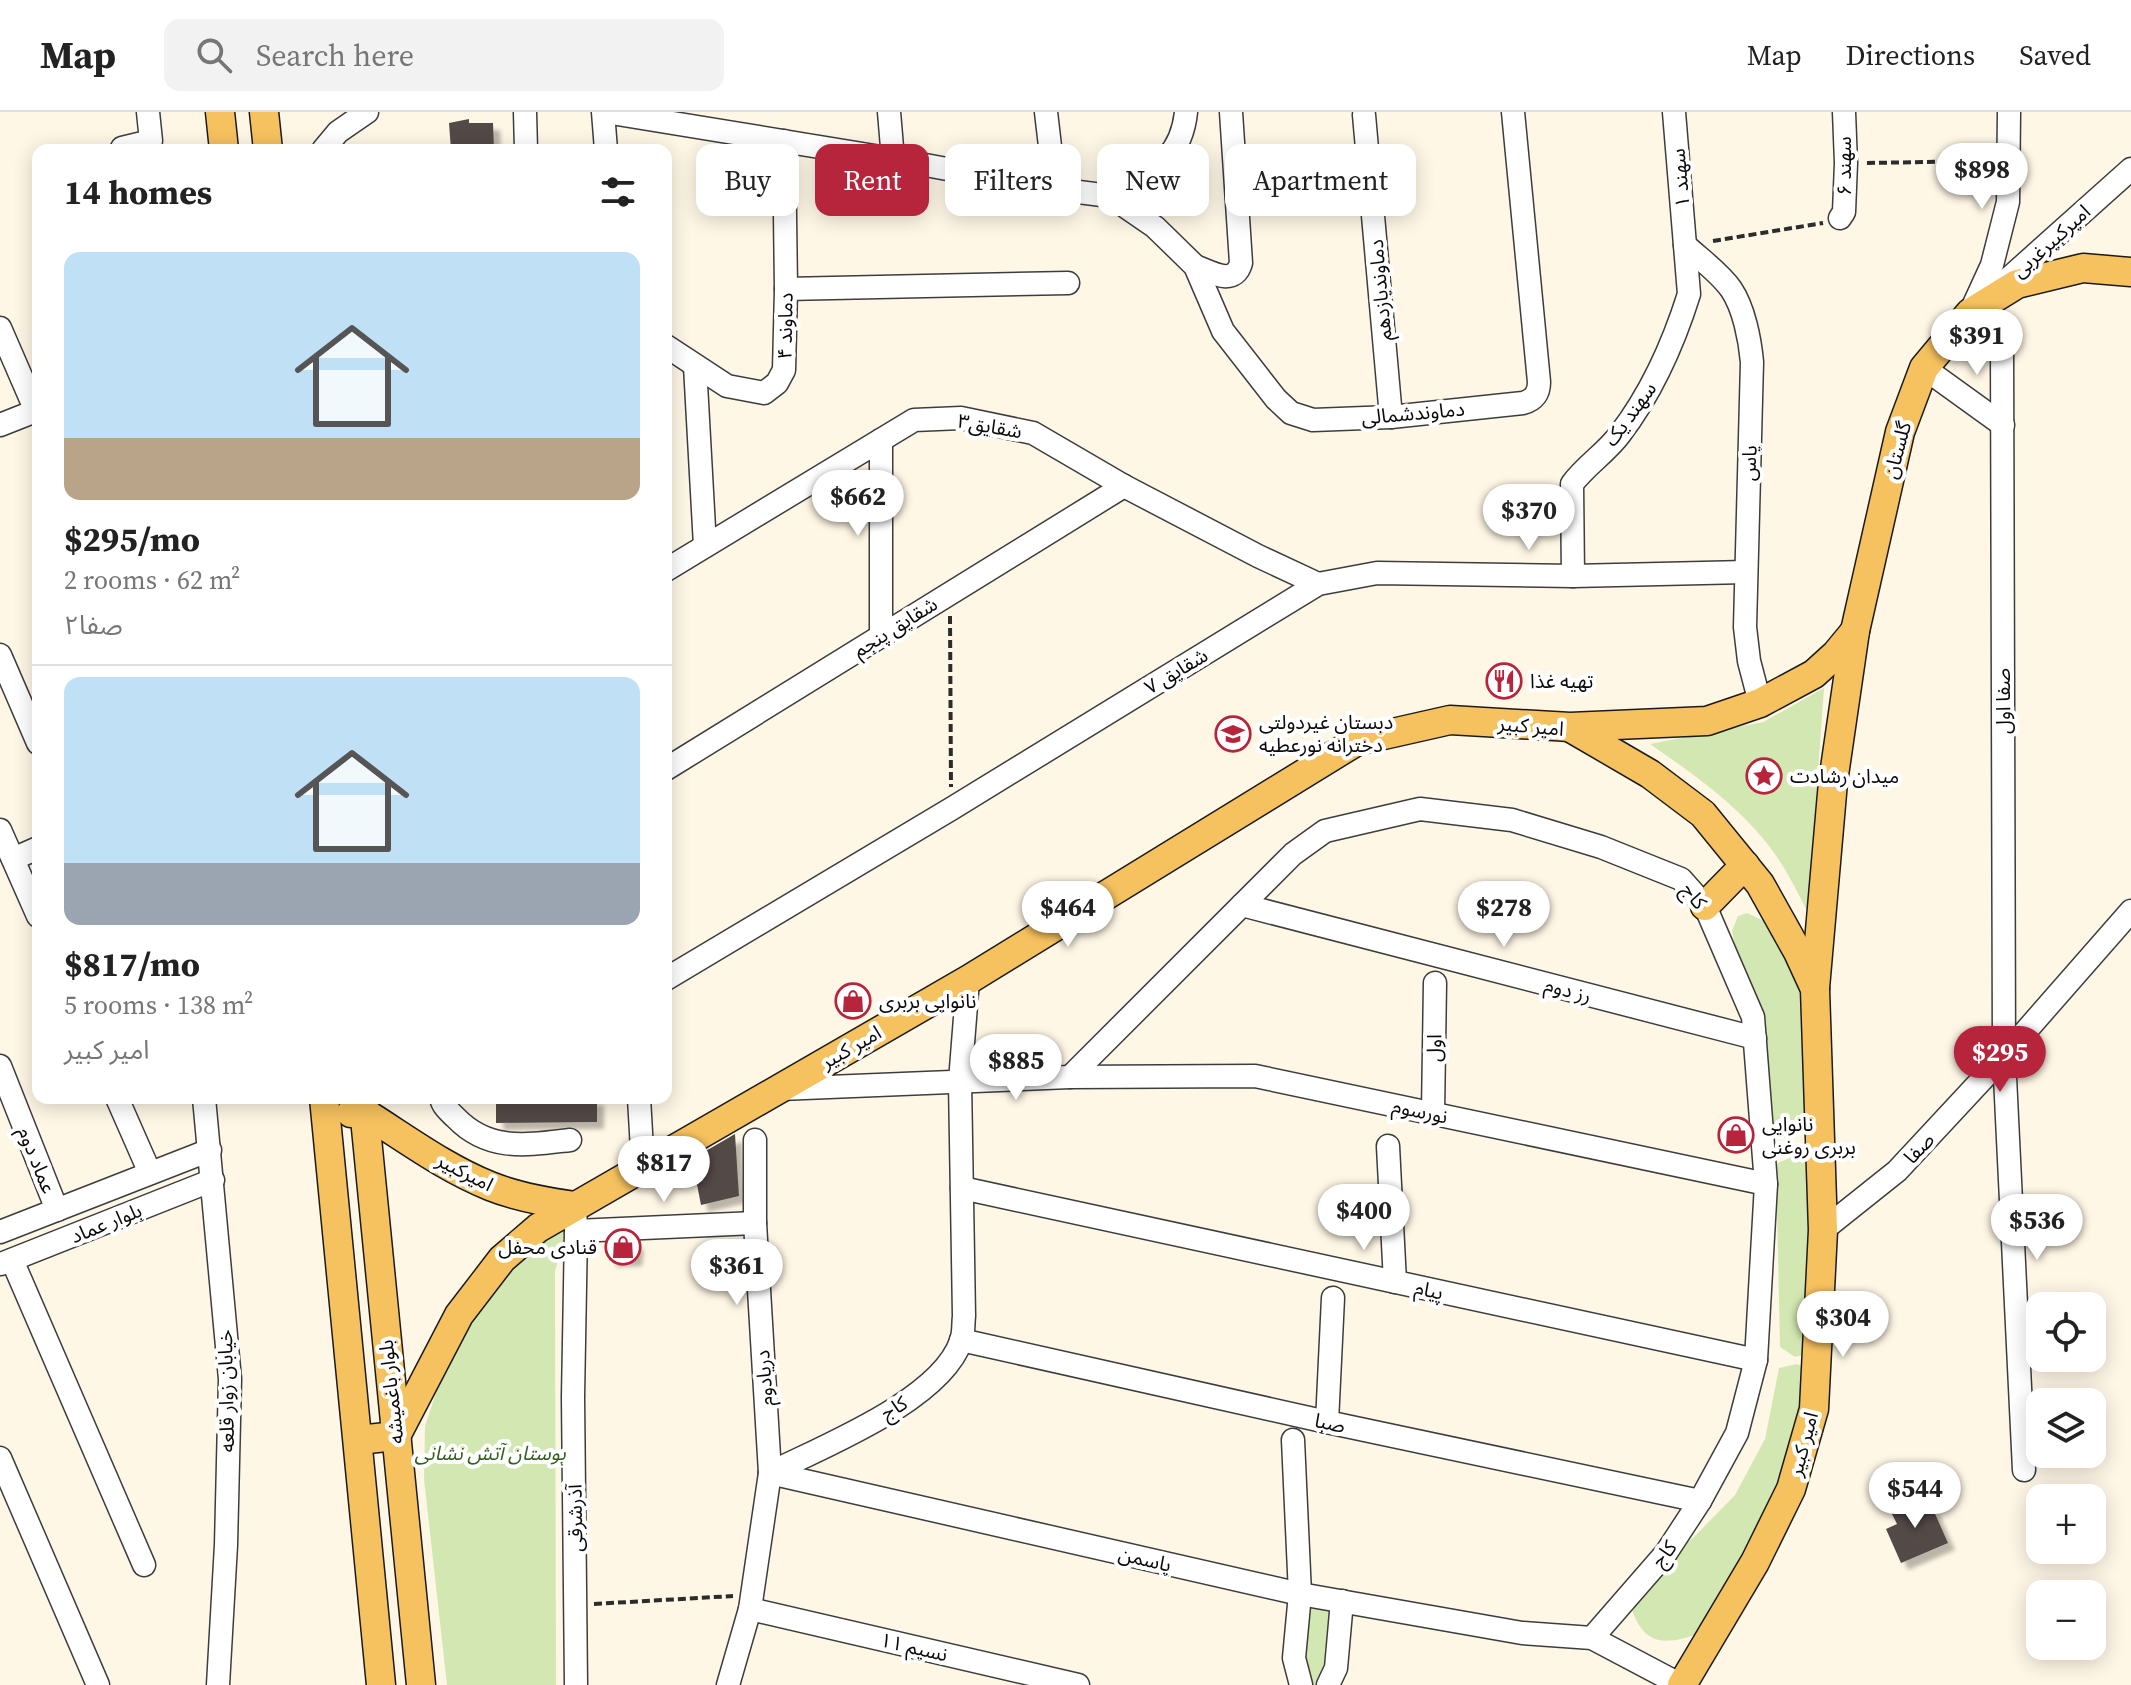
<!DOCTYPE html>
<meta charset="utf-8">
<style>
body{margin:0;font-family:"Source Serif 4","Noto Sans Arabic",serif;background:#f2f2f2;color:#222;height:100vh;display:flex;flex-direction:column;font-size:30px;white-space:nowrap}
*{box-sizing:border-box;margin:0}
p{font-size:26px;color:#767676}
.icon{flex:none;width:44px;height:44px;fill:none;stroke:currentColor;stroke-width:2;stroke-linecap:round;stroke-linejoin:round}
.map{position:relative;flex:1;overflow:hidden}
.drawer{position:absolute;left:32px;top:32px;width:640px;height:960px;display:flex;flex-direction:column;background:#fff;border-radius:16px;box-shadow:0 4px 20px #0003}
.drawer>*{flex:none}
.banner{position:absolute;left:696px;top:32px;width:760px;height:72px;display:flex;gap:16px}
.tools{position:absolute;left:2026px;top:1180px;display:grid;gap:16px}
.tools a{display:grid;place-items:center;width:80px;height:80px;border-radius:16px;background:#fff;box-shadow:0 4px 20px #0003;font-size:40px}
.price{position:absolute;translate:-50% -68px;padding:0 18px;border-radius:28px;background:#fff;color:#222;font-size:26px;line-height:52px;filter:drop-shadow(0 2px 4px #0008)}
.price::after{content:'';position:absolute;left:50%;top:48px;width:24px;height:18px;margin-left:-12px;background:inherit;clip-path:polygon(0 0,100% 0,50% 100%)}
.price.active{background:#b6253c;color:#fff}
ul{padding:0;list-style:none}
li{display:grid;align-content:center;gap:16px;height:424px;padding:0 32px}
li+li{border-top:2px solid #e0e0e0}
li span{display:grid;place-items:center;height:248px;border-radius:16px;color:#555}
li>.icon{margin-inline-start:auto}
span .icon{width:144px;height:144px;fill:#fffc;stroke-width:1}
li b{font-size:34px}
h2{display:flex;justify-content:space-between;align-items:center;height:96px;padding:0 32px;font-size:34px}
.tag{padding:0 28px;border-radius:16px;background:#fff;box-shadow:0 4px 20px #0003;font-size:28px;line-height:72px}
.tag.active{background:#b6253c;color:#fff}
header{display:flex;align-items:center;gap:48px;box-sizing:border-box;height:112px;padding:0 40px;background:#fff;border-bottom:2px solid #e0e0e0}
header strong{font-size:38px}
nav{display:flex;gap:44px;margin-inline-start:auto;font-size:28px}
.search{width:560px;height:72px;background:#f2f2f2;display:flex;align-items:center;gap:20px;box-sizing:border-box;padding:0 28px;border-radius:16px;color:#767676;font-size:30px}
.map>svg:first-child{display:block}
</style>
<header>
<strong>Map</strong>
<div class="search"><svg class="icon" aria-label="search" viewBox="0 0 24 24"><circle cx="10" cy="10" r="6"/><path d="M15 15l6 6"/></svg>Search here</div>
<nav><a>Map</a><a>Directions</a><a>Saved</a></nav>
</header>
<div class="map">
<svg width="2131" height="1573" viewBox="0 0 2131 1573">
<defs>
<filter id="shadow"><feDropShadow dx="7" dy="7" stdDeviation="2" flood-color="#0004"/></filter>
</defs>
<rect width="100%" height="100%" fill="#fff7e6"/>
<!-- green -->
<g fill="#d3e7b2">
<path d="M1824 576 1808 800C1798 782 1789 762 1777 745 1745 698 1696 664 1650 632L1763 610Z"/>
<path d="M1747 801 1762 808 1775 818 1807 884V1020L1788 1026 1772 1025 1765 904 1736 839 1732 819 1738 804Z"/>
<path d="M1794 1044 1810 1049 1814 1122 1807 1242 1795 1245 1780 1235 1776 1052Z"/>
<path d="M567 1118 555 1159 556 1573H447L424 1367 425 1314 451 1235 502 1162 533 1134Z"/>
<path d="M1797 1252 1809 1257 1782 1380 1702 1520C1664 1535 1642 1534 1630 1491L1654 1458 1694 1425 1735 1383 1765 1327 1779 1256Z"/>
<path d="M1306 1488 1336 1493 1332 1550 1320 1573H1307L1301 1546Z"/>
</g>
<!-- building -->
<g fill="#524946" filter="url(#shadow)">
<path d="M469 7V11H493L494 38H451L449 11Z"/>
<path d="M496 986H597V1010L496 1011Z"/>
<path d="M735 1022 739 1084 701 1093 692 1047Z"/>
<path d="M637 1130 635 1147 609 1148 610 1132Z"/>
<path d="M1915 1384 1921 1399 1932 1395 1948 1431 1901 1451 1886 1417 1897 1412 1889 1396Z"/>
</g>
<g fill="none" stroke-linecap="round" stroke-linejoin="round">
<defs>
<g id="minor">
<path d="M525 0 526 38"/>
<path d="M603 0 606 38"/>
<path d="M605 0 893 47 1055 77 1110 84 1155 115 1195 154 1223 219 1276 287 1291 301 1313 308 1391 305 1523 291C1534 288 1539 281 1539 270L1513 0"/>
<path d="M889 0 893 47"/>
<path d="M1046 0 1055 77"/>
<path d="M1364 3 1391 305"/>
<path d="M122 38V36L151 29 148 0"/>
<path d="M323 38 338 20 367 0"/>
<path d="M1110 84C1149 60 1181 50 1186 0"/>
<path d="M1840 106 1844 100 1846 51 1844 0"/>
<path d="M1685 133C1700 147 1719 160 1731 177 1744 196 1750 228 1752 250L1745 515 1749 549 1760 591"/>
<path d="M1195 154C1211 160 1234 175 1241 151L1231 0"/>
<path d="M1998 176 2131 57"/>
<path d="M786 177 1068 171"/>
<path d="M1970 201 1992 153 2008 90 2009 0"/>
<path d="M0 216 36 299"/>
<path d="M666 234 727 274 764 281 777 271 784 258 786 177 784 29"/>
<path d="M2002 234 2004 944 2024 1358"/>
<path d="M695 254 705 434"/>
<path d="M1924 256 2003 313"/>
<path d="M0 313 38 298"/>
<path d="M666 458 914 308 961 306 1033 321 1124 374 1258 444 1318 472"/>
<path d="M1573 464 1572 372C1586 353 1606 341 1620 322 1652 280 1673 233 1689 182L1674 0"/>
<path d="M881 524V328"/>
<path d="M0 543 38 631"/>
<path d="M666 657 1124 374"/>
<path d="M0 718 38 804"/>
<path d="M13 747 38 736"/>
<path d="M1242 793 1755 926"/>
<path d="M666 867 951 697 1318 472 1377 461 1573 464 1746 460"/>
<path d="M0 954 57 1098"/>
<path d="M1070 965 1293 742 1325 719 1420 697 1512 708 1601 735 1681 767 1705 794 1753 905 1766 1072 1756 1248 1737 1321 1700 1389 1666 1441 1592 1526"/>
<path d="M780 977 1070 965 1255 964 1766 1072"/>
<path d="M117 986 150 1061"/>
<path d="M204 986 230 1267 226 1433 218 1573"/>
<path d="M441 986C443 995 450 1000 456 1006 489 1040 527 1033 570 1028"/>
<path d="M639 986 643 1055"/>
<path d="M1433 1001 1435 871"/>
<path d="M1388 1034 1395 1170"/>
<path d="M962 1076 1756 1248"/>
<path d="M575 1094 576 1119 573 1285 576 1573"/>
<path d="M1823 1118 1897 1059 2004 944 2131 799"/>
<path d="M576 1119 755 1111"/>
<path d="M0 1120 210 1038"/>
<path d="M12 1148 144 1453"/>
<path d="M1 1152 213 1068"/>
<path d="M961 1228 1327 1310 1700 1389"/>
<path d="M1327 1310 1333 1186"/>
<path d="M1293 1328 1300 1482 1294 1546 1301 1573"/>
<path d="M0 1346 98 1573"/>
<path d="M770 1361 1300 1482 1522 1521 1592 1526 1681 1573"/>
<path d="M770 1361C824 1334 941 1288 961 1229 964 1222 963 1212 964 1204L960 969 968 868"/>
<path d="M750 1497 1078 1573"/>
<path d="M728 1573 750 1497 770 1361 755 1111V1028"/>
<path d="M1328 1573 1336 1556 1342 1489"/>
</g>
<g id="major">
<path d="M220 0 224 38"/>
<path d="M264 0 268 38"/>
<path d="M1571 616 1650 662 1703 702 1760 772 1798 840 1815 877 1823 1118 1814 1297 1791 1377 1755 1450 1682 1573"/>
<path d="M1705 794 1745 753"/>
<path d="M1815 876 1833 670 1855 519 1900 320 1924 256 1970 201 2017 172 2083 156 2131 160"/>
<path d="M324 986 381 1573"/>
<path d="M363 986 421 1573"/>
<path d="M351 1001H365C405 1026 445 1056 490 1074 517 1085 546 1090 575 1094"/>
<path d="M358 1328 396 1324 459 1203 502 1147 538 1116 968 868 1357 629 1450 608 1570 615 1707 609 1760 591 1814 562 1836 542 1855 519"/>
</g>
</defs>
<!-- minor casing -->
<use href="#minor" stroke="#3d3d3d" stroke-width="25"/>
<!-- major casing -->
<use href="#major" stroke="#1b1b1b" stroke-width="31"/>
<!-- path -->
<g stroke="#2c2c2c" stroke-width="4" stroke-dasharray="8 4" stroke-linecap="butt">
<path d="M1867 51 1987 49"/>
<path d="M1713 129 1823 111"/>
<path d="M950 504 951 675"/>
<path d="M594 1492 733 1484"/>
</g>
<!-- minor -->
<use href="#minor" stroke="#fff" stroke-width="22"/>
<!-- major -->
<use href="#major" stroke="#f6c15f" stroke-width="28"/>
</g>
<!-- icons -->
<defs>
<symbol id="restaurant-ring" viewBox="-11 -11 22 22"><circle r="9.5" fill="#fff" stroke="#b6253c" stroke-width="1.5"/><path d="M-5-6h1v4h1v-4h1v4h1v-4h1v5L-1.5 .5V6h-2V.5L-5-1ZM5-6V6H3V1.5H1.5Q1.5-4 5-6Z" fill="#b6253c"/></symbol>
<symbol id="school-ring" viewBox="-11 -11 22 22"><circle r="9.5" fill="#fff" stroke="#b6253c" stroke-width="1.5"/><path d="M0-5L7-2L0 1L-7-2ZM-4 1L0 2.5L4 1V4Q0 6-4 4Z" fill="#b6253c"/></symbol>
<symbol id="sight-ring" viewBox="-11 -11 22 22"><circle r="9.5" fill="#fff" stroke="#b6253c" stroke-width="1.5"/><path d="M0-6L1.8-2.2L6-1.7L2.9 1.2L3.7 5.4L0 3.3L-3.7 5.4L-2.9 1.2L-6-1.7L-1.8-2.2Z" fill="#b6253c"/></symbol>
<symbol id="shop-ring" viewBox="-11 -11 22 22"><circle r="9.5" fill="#fff" stroke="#b6253c" stroke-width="1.5"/><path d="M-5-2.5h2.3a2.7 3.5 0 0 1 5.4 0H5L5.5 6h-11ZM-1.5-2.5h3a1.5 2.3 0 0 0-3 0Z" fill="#b6253c"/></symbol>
</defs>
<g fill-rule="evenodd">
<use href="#restaurant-ring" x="1484" y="549" width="40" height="40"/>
<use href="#school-ring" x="1213" y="602" width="40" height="40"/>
<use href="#sight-ring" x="1744" y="644" width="40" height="40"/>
<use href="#shop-ring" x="833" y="869" width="40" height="40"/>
<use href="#shop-ring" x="1716" y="1003" width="40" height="40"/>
<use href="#shop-ring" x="603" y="1115" width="40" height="40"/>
</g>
<g text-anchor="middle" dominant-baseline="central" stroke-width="8" stroke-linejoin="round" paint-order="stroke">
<!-- street labels -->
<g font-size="20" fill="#0a0a0a" stroke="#fff">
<text transform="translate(1844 54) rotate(-90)">سهند ۶</text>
<text transform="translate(1680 66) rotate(-95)">سهند ۱</text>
<text transform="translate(2051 129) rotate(-42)">امیرکبیرغربی</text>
<text transform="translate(1380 178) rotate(-95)">دماوندیازدهم</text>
<text transform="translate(785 214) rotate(-89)">دماوند ۴</text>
<text transform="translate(1413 301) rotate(-5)">دماوندشمالی</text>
<text transform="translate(1630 302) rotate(-54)">سهند یک</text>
<text transform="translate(990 314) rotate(10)">شقایق۳</text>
<text transform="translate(1897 338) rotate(-75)">گلستان</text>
<text transform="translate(1749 351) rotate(-88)">یاس</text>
<text transform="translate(895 515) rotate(-32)">شقایق پنجم</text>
<text transform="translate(1176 559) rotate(-31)">شقایق ۷</text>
<text transform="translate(2003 589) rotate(-90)">صفا اول</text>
<text transform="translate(1531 614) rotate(5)">امیر کبیر</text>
<text transform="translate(1694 784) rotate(50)">کاج</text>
<text transform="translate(1568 878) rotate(15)">رز دوم</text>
<text transform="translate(851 935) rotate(-30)">امیر کبیر</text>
<text transform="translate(1434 936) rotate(-89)">اول</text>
<text transform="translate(1420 999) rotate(12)">نورسوم</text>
<text transform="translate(1919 1036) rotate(-47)">صفا</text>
<text transform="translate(37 1048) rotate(68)">عماد دوم</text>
<text transform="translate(465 1060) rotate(27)">امیرکبیر</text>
<text transform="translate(106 1111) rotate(-22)">بلوار عماد</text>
<text transform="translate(1429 1178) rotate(12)">پیام</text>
<text transform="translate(764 1266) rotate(-94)">دریادوم</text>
<text transform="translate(226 1279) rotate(-91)">خیابان زوار قلعه</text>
<text transform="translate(391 1280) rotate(-96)">بلوار باغمیشه</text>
<text transform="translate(894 1296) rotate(-32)">کاج</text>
<text transform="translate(1330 1311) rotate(12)">صبا</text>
<text transform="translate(1803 1332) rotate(-75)">امیر کبیر</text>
<text transform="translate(575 1406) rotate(-91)">آذرشرقی</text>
<text transform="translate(1664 1442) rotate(-53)">کاج</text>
<text transform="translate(1145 1447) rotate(13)">یاسمن</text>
<text transform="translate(914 1535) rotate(13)">نسیم ۱۱</text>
</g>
<!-- poi labels -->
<g font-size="20" fill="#0a0a0a" stroke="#fff" text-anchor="start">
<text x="1530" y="569">تهیه غذا</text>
<text x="1259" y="610">دبستان غیردولتی<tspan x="1259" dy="23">دخترانه نورعطیه</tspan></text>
<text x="1790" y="664">میدان رشادت</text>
<text x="879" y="889">نانوایی بربری</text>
<text x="1762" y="1012">نانوایی<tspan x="1762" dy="23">بربری روغنی</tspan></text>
<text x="597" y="1135" text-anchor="end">قنادی محفل</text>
</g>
<!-- park labels -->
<g font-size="20" font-style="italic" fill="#325f1d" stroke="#fff">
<text x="490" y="1341">بوستان آتش نشانی</text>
</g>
</g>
</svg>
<div class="tools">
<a><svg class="icon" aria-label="locate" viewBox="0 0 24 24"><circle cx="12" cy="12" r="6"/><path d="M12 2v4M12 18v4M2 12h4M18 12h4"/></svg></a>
<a><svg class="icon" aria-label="layers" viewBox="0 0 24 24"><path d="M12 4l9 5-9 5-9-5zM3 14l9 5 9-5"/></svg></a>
<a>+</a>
<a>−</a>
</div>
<b class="price" style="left:1982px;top:99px">$898</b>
<b class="price" style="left:1977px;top:265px">$391</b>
<b class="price" style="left:858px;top:426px">$662</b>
<b class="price" style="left:1529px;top:440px">$370</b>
<b class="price" style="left:1068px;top:837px">$464</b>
<b class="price" style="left:1504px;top:837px">$278</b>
<b class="price active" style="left:2000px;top:982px">$295</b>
<b class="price" style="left:1016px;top:990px">$885</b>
<b class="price" style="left:664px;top:1092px">$817</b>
<b class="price" style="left:1364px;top:1140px">$400</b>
<b class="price" style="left:2037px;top:1150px">$536</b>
<b class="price" style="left:737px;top:1195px">$361</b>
<b class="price" style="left:1843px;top:1247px">$304</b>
<b class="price" style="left:1915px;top:1418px">$544</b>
<div class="banner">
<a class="tag">Buy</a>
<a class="tag active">Rent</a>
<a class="tag">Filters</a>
<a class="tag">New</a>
<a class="tag">Apartment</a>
</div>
<section class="drawer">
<h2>14 homes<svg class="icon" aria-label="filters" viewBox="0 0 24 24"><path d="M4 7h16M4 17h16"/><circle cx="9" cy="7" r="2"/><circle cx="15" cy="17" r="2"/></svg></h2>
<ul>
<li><span style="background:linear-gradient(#bfe0f5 75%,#b9a48a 0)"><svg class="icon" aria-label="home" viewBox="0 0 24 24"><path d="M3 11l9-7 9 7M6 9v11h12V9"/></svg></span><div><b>$295/mo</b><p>2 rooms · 62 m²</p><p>صفا۲</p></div></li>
<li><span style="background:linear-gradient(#bfe0f5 75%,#9aa5b1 0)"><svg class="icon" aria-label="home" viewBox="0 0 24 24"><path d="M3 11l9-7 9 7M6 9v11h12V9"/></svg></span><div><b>$817/mo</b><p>5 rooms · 138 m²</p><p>امیر کبیر</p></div></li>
</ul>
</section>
</div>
